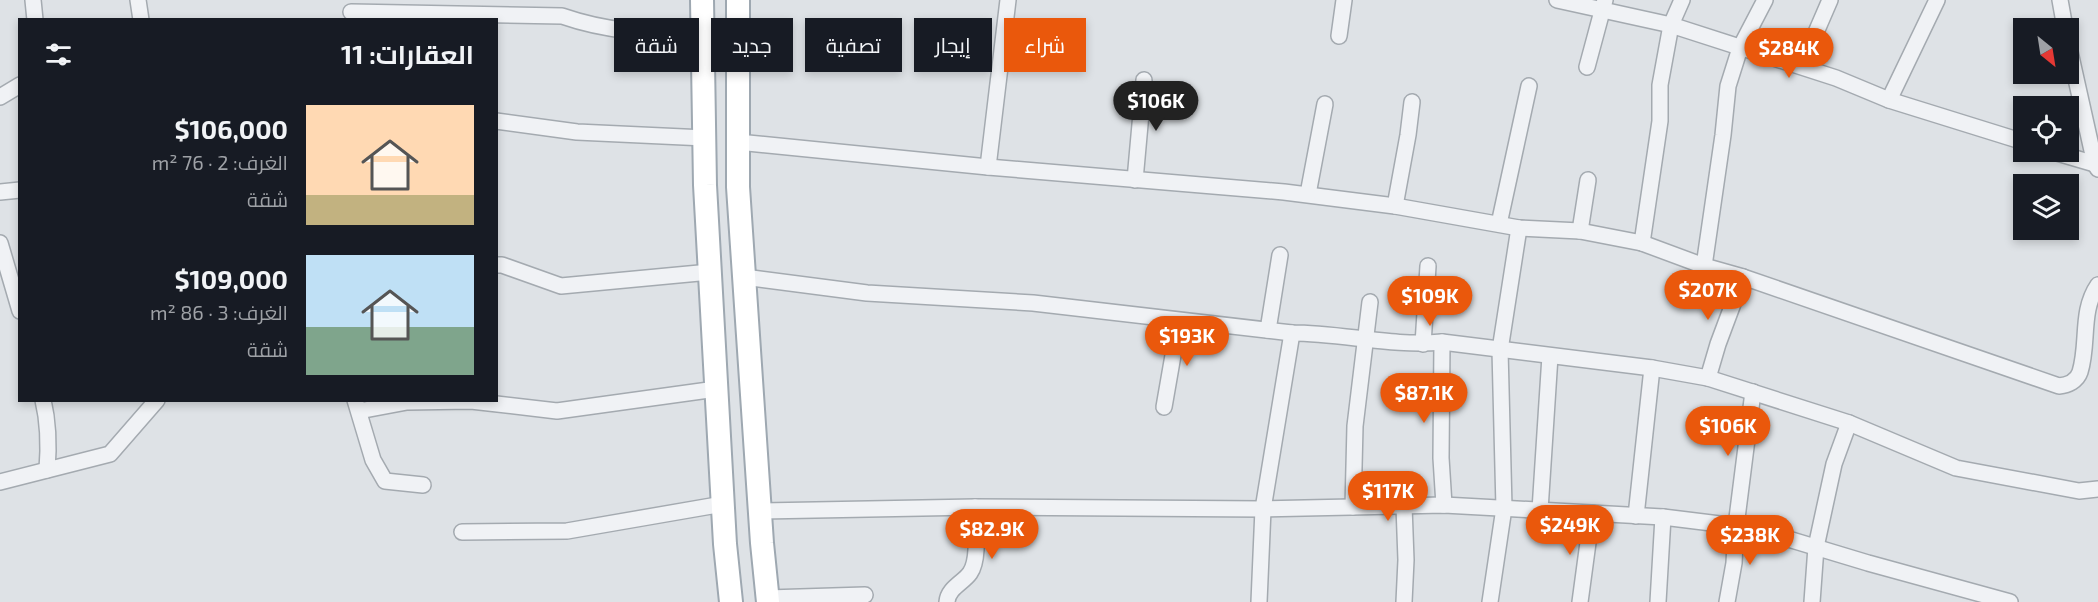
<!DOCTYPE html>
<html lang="ar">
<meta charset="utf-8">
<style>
body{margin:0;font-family:"Exo 2",Cairo,sans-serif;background:#242831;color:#f1f3f6;direction:rtl;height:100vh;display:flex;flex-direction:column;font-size:22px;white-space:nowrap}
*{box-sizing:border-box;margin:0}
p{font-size:20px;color:#9ea1a6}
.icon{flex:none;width:33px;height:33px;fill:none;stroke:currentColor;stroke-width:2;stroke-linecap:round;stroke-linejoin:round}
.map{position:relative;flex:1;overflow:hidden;direction:ltr}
.details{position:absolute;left:18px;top:18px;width:480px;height:384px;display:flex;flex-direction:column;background:#171b24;border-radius:0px;box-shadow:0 3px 9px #0003;direction:rtl}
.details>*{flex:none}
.banner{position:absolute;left:516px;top:18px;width:570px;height:54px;direction:rtl;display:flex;gap:12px}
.needle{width:39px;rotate:150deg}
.fabs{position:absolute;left:2013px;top:18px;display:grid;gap:12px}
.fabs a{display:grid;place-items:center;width:66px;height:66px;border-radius:0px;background:#171b24;box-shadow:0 3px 9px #0003;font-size:30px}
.price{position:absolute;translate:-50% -51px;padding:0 14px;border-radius:21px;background:#ea580c;color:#fff;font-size:20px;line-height:39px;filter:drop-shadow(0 2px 3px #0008)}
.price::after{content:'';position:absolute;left:50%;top:36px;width:18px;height:14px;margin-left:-9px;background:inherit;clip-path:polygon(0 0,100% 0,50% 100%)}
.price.current{background:#222;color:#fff}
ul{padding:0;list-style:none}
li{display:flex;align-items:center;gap:18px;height:150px;padding:0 24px}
li span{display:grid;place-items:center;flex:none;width:168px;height:120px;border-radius:0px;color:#555}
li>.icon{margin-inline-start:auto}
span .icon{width:72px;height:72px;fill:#fffc;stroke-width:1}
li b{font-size:26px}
h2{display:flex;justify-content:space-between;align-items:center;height:72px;padding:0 24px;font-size:26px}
.chip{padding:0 21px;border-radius:0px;background:#171b24;box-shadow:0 3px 9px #0003;font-size:21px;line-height:54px}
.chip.current{background:#ea580c;color:#fff}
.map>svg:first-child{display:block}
</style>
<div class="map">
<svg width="2098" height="602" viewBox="0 0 2098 602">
<rect width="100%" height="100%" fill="#dee2e6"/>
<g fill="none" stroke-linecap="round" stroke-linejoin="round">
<defs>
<g id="minor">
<path d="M33 0 35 20"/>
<path d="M138 0 141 20"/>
<path d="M1557 0 1671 25 1836 78 1889 100 2024 142"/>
<path d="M2060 0 2065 28"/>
<path d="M351 12 562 16C611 33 651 33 702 34"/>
<path d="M1339 36 1344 0"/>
<path d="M1814 37 1830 0"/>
<path d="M2068 43 2095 164 2098 169"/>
<path d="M1587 67 1605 0"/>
<path d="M0 97 20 85"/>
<path d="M1889 100 1937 0"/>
<path d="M496 121 577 132 705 138"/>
<path d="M738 142 988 167 1284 192 1395 206 1519 228 1580 231 1642 243 1704 266 1743 277 2059 386C2068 385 2077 381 2080 372 2089 343 2080 311 2098 285"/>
<path d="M2054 152 2095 164"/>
<path d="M988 167 1008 0"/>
<path d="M1135 180 1144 80"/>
<path d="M0 192 20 190"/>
<path d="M1308 194 1325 104"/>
<path d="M1395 206 1408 135 1412 102"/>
<path d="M1499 224 1529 86"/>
<path d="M1580 231 1588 180"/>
<path d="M0 243 20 311"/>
<path d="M1642 243 1660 121V85L1671 25 1682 0"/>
<path d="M496 265H502L561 286 710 272"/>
<path d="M1704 266 1723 135 1728 86 1740 48 1765 0"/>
<path d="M744 277 867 293 1033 303 1292 333C1342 333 1393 347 1442 342L1652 368 1708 378 1849 423 1956 468 2079 491 2098 489"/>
<path d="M1268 330 1280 255"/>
<path d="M1442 342 1441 458 1444 505"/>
<path d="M1423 344 1428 266"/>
<path d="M1708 378 1718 344 1743 277"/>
<path d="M43 400C49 425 49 446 47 470"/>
<path d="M355 400 373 460 385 481 423 485"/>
<path d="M1164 407 1179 321"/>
<path d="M359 411 407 402 471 401 557 411 716 389"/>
<path d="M0 482 110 454 157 400"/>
<path d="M1404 506 1406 560 1404 602"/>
<path d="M1353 507 1355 426 1370 302"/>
<path d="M1540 510 1550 356"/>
<path d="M759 511 975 507 1263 509 1444 505 1663 517 1752 528 1868 563 2010 602"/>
<path d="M1636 516 1652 368"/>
<path d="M462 532 567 531 723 504"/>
<path d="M768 598 865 595"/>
<path d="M947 602C948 588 963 583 970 573 980 559 975 524 975 507"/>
<path d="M1259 602 1263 509 1292 333"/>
<path d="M1490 602 1504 508 1500 350 1519 228"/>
<path d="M1580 602 1592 513"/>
<path d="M1658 602 1663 517"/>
<path d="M1727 602 1734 563 1736 526 1753 392"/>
<path d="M1812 602 1816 547 1834 464 1849 423"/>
</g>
<g id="primary">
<path d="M702 0 705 185 725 544 731 602"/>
<path d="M738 0V187L762 543 768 602"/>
</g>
</defs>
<!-- minor casing -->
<use href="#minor" stroke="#a4aab0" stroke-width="18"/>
<!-- primary casing -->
<use href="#primary" stroke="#9ea8b1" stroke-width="26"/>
<!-- minor -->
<use href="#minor" stroke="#f0f2f5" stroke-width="15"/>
<!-- primary -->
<use href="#primary" stroke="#fff" stroke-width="22"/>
</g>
</svg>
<div class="fabs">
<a><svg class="needle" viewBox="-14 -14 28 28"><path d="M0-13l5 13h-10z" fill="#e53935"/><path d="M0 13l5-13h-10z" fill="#9ea1a6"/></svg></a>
<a><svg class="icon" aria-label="locate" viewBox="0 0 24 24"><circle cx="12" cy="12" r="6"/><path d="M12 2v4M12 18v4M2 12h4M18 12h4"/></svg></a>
<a><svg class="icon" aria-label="layers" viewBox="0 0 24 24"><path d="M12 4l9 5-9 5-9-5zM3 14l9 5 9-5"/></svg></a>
</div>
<b class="price" style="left:1789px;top:79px">$284K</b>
<b class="price current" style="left:1156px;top:132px">$106K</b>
<b class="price" style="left:1708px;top:321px">$207K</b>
<b class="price" style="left:1430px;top:327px">$109K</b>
<b class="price" style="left:1187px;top:367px">$193K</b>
<b class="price" style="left:1424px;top:424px">$87.1K</b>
<b class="price" style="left:1728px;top:457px">$106K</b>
<b class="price" style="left:1388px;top:522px">$117K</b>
<b class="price" style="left:1570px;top:556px">$249K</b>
<b class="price" style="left:992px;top:560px">$82.9K</b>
<b class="price" style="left:1750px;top:566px">$238K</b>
<div class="banner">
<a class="chip current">شراء</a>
<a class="chip">إيجار</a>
<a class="chip">تصفية</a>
<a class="chip">جديد</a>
<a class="chip">شقة</a>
</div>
<section class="details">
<h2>العقارات: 11<svg class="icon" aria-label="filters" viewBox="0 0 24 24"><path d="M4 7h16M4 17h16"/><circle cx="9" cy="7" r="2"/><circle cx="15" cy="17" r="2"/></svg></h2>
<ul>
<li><span style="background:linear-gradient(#ffd9b3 75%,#c2b280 0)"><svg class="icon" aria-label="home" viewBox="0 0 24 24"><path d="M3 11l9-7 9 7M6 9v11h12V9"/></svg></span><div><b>$106,000</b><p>الغرف: 2 · 76 m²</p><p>شقة</p></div></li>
<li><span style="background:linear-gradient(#bfe0f5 60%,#7fa58c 0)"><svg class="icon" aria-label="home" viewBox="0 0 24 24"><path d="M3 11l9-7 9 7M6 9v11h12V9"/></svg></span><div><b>$109,000</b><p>الغرف: 3 · 86 m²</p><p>شقة</p></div></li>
</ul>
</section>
</div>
